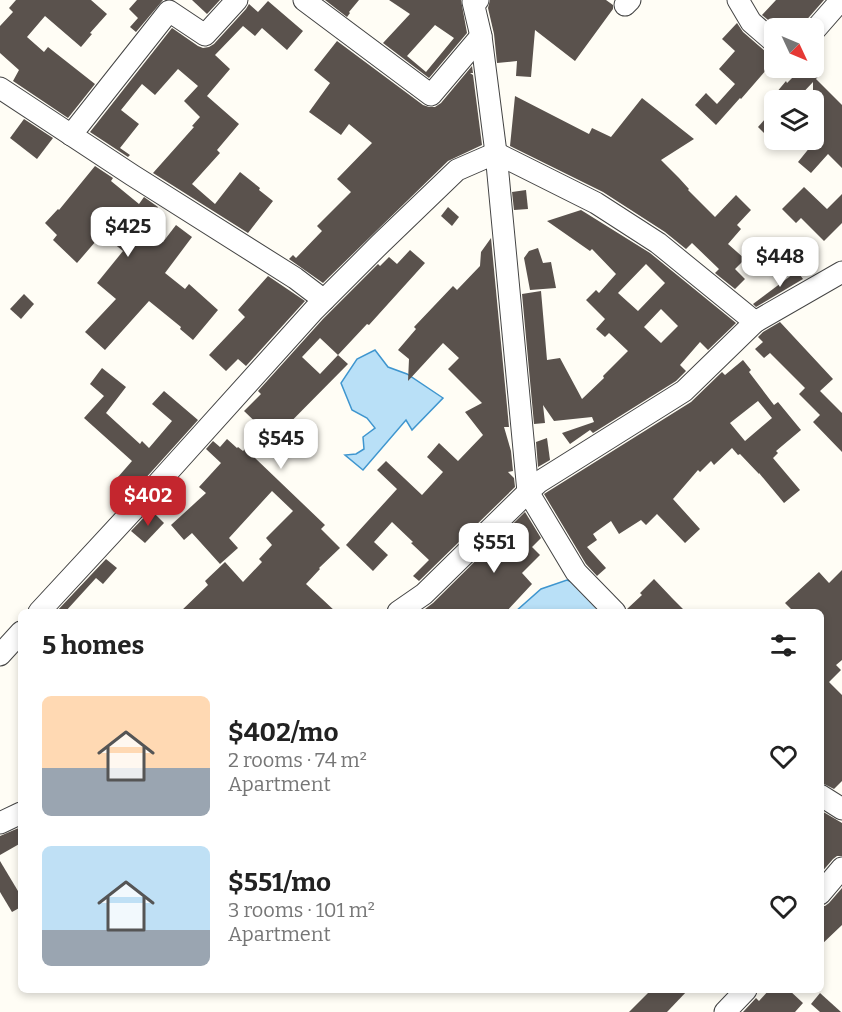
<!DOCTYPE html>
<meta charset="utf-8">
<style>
body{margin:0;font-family:Bitter,serif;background:#f6f6f6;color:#222;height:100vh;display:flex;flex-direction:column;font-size:22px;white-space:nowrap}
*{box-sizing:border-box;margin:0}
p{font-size:20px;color:#767676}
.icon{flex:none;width:33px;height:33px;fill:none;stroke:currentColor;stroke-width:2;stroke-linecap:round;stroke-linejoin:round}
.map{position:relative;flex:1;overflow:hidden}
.panel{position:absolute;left:18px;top:609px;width:806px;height:384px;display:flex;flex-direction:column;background:#fff;border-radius:9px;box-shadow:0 3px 9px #0003}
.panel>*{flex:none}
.needle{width:39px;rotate:134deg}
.tools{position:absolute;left:764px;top:18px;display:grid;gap:12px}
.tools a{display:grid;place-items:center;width:60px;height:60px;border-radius:9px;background:#fff;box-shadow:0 3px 9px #0003;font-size:30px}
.price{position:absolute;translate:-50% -51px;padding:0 14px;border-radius:12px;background:#fff;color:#222;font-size:20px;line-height:39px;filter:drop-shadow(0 2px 3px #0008)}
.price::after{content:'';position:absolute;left:50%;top:36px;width:18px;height:14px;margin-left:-9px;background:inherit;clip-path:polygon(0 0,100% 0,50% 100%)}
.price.selected{background:#c4262e;color:#fff}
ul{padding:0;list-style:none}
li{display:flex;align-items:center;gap:18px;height:150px;padding:0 24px}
li span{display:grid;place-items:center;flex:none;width:168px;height:120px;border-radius:9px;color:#555}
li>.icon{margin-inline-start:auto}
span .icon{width:72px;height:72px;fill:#fffc;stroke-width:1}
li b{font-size:26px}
h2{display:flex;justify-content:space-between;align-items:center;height:72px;padding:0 24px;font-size:26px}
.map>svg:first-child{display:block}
</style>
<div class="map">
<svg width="842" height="1012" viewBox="0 0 842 1012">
<rect width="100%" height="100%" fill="#fffdf5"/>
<!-- water -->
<g fill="#b9e0f7" stroke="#3f96cf" stroke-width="1.5">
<path d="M375 350 388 367 407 374 443 398 412 430 406 420 363 470 345 455 356 454 364 449 363 437 375 428 367 418 352 410 341 383 357 359Z"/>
<path d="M567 580 584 587 605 612H515L541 589Z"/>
</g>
<!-- building -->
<g fill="#5a524d" fill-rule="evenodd">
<path d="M16 0H91L107 14 90 33 92 34 81 47 45 16 27 37 44 52 48 47 95 84 68 118 13 81 19 70 0 53V26L13 12 9 8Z"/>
<path d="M137 0H163L136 32 130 27 138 18 129 9Z"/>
<path d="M192 0H220L207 14Z"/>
<path d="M325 0H359L349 12 350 13 347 17Z"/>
<path d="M389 0H461L467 33 429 78 383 43 410 14ZM435 25 454 38 426 72 407 56Z"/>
<path d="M490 0H606L613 5V9L575 61 535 30 531 77 516 76 517 61 497 63 494 34 488 8Z"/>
<path d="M776 0H824L803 24 801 28H778L762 15Z"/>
<path d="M268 1 303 31 287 50 262 28 255 36 243 26 215 55 230 69 207 96 239 124 217 150 220 153 192 184 215 204 240 172 260 188 259 190 273 201 248 233 153 173 194 127 192 126 200 117 184 101 198 86 178 69 155 95 142 84 121 110 139 124 120 148 130 155 128 157 90 132 172 28 198 46 203 48 209 47 214 44 246 9 249 4 258 12Z"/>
<path d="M737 23 743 32 766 52 774 54V61L741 99 740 98 716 125 695 105 706 93 717 104 735 84 719 69 735 51 722 39Z"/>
<path d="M337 41 423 105 429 107H435L441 103 472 66 473 73H470L473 75 482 145 448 161 323 283 289 259 293 255 296 258 322 231 317 226 351 192 337 179 372 143 349 124 341 135 309 112 330 83 314 70Z"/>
<path d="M813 65 821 73 816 79 842 105V168L828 154 811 173 798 162 819 136 813 130V82L796 100H784L776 93 786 81 787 83 796 74 800 78 811 68H813Z"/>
<path d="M515 96 589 134 592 128 611 137 642 98 694 139 661 160 679 178 689 189 688 190 715 217 736 195 751 210 737 225 741 229 728 244 745 259 735 269 745 279 735 289 715 273 719 269 692 243 686 249 665 232 603 192 510 146Z"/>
<path d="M774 109V130L768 137 758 127Z"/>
<path d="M24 119 53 138 37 159 10 138Z"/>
<path d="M95 166 113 178 111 181 139 204 144 197 158 207 143 228 163 242 176 225 192 237 165 273 185 289 189 284 218 310 193 340 180 329 181 327 149 301 105 350 85 332 116 299 97 283 123 251 102 234 77 263 53 240 57 235 45 223 58 209 59 210Z"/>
<path d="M804 187 827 209 842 194V223L824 241 801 218 796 223 782 209Z"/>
<path d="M526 190 528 209 514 210 512 192Z"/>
<path d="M448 207 459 217 452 226 441 216Z"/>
<path d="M581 210 650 253 736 323 708 350 700 342 680 365 686 371 676 381 593 433 590 430 570 444 562 433 594 422 592 417 554 421 543 405 545 423 534 424 522 294 541 291 547 360 560 358 582 399 604 378 603 376 628 351 609 333 605 337 596 329 605 319 586 300 596 290 599 293 616 274 592 249 590 251 547 221ZM646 264 665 283 638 311 618 293ZM661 309 678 326 661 343 644 327Z"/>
<path d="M491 238 509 427H504L511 451 513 471 508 472 514 478 515 487 419 581 413 576 429 560 411 543 413 542 392 522 374 542 388 555 373 571 346 545 397 489 377 470 386 461 422 495 443 472 427 457 439 443 458 461 483 435 465 412 482 403 448 369 459 358 443 343 408 381 409 359 398 350 416 329 414 327 453 286 457 290 480 266 481 252Z"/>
<path d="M538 248 543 263 551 262 556 288 530 290 524 258 529 251Z"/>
<path d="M410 250 425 263 369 325 367 324 338 355 320 338 302 357 320 374 338 355 348 364 255 458 325 525 321 529 340 548 319 568 320 569 306 584 336 612H180L208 585 205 581 225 562 243 582 262 562 259 559 272 545 266 538 293 511 272 491 229 538 238 548 220 564 192 533 184 540 171 525 206 493 199 487 221 463 206 449 213 441 220 447 227 439 237 448 238 447 243 451 264 430 244 411 261 394 258 391 323 319 378 264 380 266 389 257 397 264Z"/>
<path d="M797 271 803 279 756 307 753 304Z"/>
<path d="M268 276 305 301 246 366 238 359 226 371 209 355 245 317 238 310Z"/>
<path d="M24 294 34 304 21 319 10 309Z"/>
<path d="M780 322 833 379 820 391 842 413V452L813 422 820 415 799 394 805 388 770 353 764 358 755 349 763 342 758 337 763 332Z"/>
<path d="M743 360 751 370 749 372 774 405 778 402 801 430 776 451 778 453 773 458 800 490 784 503 759 473V474L740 454 738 455 732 448 714 465 711 461 700 472 698 470 673 499 700 529 685 543 657 514 646 525 641 520 619 534 611 521 593 534 597 540 587 547 606 568 597 576 586 564 544 494 691 402 722 372 725 375ZM758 401 772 418 745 441 730 423Z"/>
<path d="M102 368 126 387 106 413 140 444 142 441 149 448 172 421 152 404 164 391 198 420 134 491 118 477 132 461 84 418 104 396 90 384Z"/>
<path d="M547 438 550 460 538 467 536 442Z"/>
<path d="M151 510 164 523 145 543 131 531Z"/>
<path d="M525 512 541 538 532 547 540 555 522 573 532 584 506 612H429L425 609 433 603Z"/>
<path d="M106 559 117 568 103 584 96 578 65 612H56Z"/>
<path d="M842 570V660L836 665 841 670 829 682 842 695V781L834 789 820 782V612H794L785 603 819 572 829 583Z"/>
<path d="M654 579 672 598 686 612H627V609L642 595 640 593Z"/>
<path d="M820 810 842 823V856H837L833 859 820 874Z"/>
<path d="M21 827V843L0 855V836Z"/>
<path d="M0 861 21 896V907L12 912 0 892Z"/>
<path d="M842 888V925L820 946V906H825L829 903Z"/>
<path d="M651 990H688L667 1012H629Z"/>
<path d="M769 990H789L803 1003 795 1012H743L756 998 759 1001Z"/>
<path d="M820 993 841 1012H820L811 1004Z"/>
</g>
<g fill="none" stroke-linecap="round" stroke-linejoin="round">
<defs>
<g id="minor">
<path d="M304 0 431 95 481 36"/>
<path d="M738 0 751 22 774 42"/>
<path d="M625 5 630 0"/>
<path d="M813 32 841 0"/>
<path d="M0 88 132 175 295 278 324 300"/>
<path d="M71 135 169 11 205 35 237 0"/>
<path d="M39 612 150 492 314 310 380 244 457 170 496 153 596 203 658 243 755 322"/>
<path d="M398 612 424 594 528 492 496 153 481 36 473 2 478 0"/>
<path d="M615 612 576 572 528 492 539 482 684 391 755 322 842 272"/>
<path d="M0 655 21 632"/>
<path d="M820 795 842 809"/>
<path d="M0 823 21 813"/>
<path d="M820 894 842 868"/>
<path d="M725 1012 746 990"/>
</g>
</defs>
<!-- minor casing -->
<use href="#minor" stroke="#444" stroke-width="23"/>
<!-- minor -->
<use href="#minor" stroke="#fff" stroke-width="21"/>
</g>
</svg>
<div class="tools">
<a><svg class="needle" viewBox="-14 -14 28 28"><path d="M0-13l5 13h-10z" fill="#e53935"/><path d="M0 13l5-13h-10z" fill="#767676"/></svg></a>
<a><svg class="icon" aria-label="layers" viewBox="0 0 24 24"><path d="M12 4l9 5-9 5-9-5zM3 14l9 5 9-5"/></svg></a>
</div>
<b class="price" style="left:128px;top:258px">$425</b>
<b class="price" style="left:780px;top:288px">$448</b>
<b class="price" style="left:281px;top:470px">$545</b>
<b class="price selected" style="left:148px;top:527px">$402</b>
<b class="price" style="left:494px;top:574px">$551</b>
<section class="panel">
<h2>5 homes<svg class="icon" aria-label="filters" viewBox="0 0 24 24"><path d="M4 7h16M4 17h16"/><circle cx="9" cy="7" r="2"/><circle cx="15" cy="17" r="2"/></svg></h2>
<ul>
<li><span style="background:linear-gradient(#ffd9b3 60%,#9aa5b1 0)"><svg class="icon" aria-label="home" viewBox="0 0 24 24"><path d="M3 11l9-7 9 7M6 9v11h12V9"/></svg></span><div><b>$402/mo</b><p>2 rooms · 74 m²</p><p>Apartment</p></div><svg class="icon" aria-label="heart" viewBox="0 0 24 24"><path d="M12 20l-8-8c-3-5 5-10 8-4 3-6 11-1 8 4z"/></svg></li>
<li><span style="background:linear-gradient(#bfe0f5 70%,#9aa5b1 0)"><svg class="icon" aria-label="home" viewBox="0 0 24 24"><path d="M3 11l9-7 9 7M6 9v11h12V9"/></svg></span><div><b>$551/mo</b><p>3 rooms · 101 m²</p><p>Apartment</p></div><svg class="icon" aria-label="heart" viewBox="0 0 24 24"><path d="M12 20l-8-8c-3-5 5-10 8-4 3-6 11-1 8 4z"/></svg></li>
</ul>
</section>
</div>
